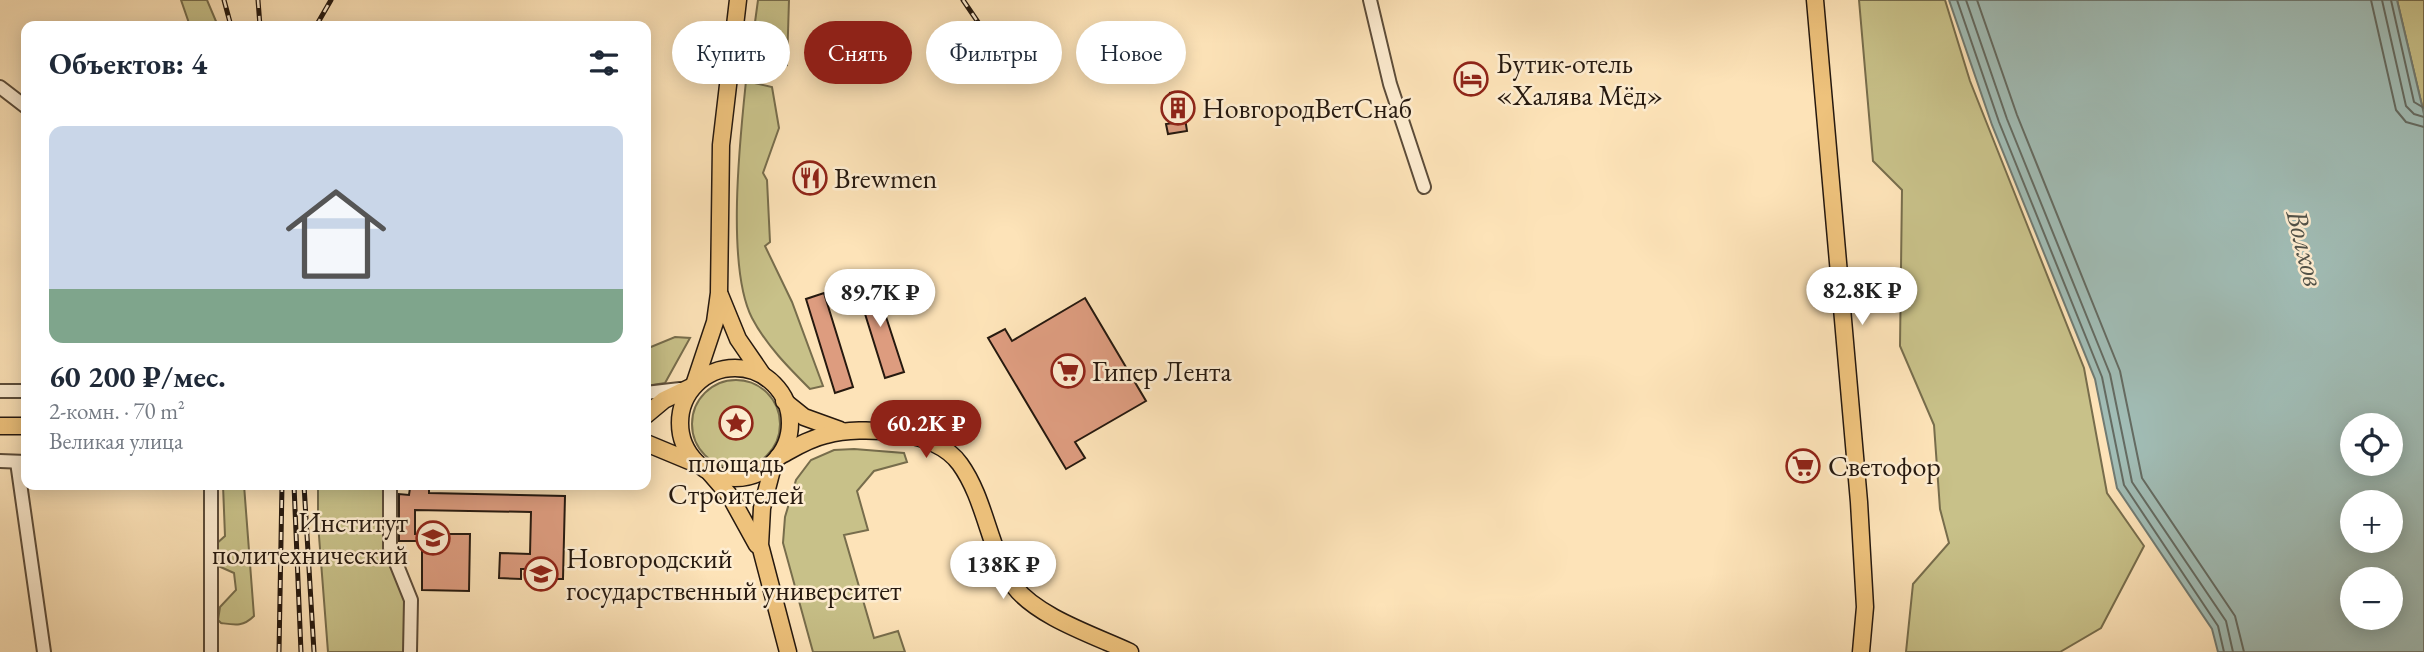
<!DOCTYPE html>
<html lang="ru">
<meta charset="utf-8">
<style>
body{margin:0;font-family:"EB Garamond",serif;background:#f6f6f7;color:#1f2937;height:100vh;display:flex;flex-direction:column;font-size:26px;white-space:nowrap}
*{box-sizing:border-box;margin:0}
p{font-size:23px;color:#747a83}
.icon{flex:none;width:38px;height:38px;fill:none;stroke:currentColor;stroke-width:2;stroke-linecap:round;stroke-linejoin:round}
.map{position:relative;flex:1;overflow:hidden}
.side{position:absolute;left:21px;top:21px;width:630px;height:469px;display:flex;flex-direction:column;background:#fff;border-radius:14px;box-shadow:0 4px 18px #0003}
.side>*{flex:none}
.top-card{position:absolute;left:672px;top:21px;width:665px;height:63px;display:flex;gap:14px}
.controls{position:absolute;left:2340px;top:413px;display:grid;gap:14px}
.controls a{display:grid;place-items:center;width:63px;height:63px;border-radius:50%;background:#fff;box-shadow:0 4px 18px #0003;font-size:35px}
.price{position:absolute;translate:-50% -60px;padding:0 16px;border-radius:24px;background:#fff;color:#222;font-size:23px;line-height:46px;filter:drop-shadow(0 2px 4px #0008)}
.price::after{content:'';position:absolute;left:50%;top:42px;width:21px;height:16px;margin-left:-10px;background:inherit;clip-path:polygon(0 0,100% 0,50% 100%)}
.price.current{background:#8f2418;color:#fff}
ul{padding:0;list-style:none}
li{display:grid;align-content:center;gap:14px;height:371px;padding:0 28px}
li span{display:grid;place-items:center;height:217px;border-radius:14px;color:#555}
li>.icon{margin-inline-start:auto}
span .icon{width:126px;height:126px;fill:#fffc;stroke-width:1}
li b{font-size:30px}
h2{display:flex;justify-content:space-between;align-items:center;height:84px;padding:0 28px;font-size:30px}
.chip{padding:0 24px;border-radius:32px;background:#fff;box-shadow:0 4px 18px #0003;font-size:24px;line-height:63px}
.chip.current{background:#8f2418;color:#fff}
.map>svg:first-child{display:block}
</style>
<div class="map">
<svg width="2424" height="652" viewBox="0 0 2424 652">
<rect width="100%" height="100%" fill="#fde3b8"/>
<filter id="stains"><feTurbulence type="fractalNoise" baseFrequency=".00286" numOctaves="4"/><feColorMatrix values="0 0 0 0 .2 0 0 0 0 .09 0 0 0 0 .02 0 0 0 .5 -.17"/></filter>
<radialGradient id="worn" r=".72"><stop offset=".6" stop-color="#630" stop-opacity="0"/><stop offset="1" stop-color="#630" stop-opacity=".3"/></radialGradient>
<!-- green -->
<g fill="#c8c189" stroke="#776d4c" stroke-width="2">
<path d="M181 0H207L218 26H190Z"/>
<path d="M758 0H789L787 65 750 59Z"/>
<path d="M1859 0H1945L1970 81 2084 368 2107 493 2144 546 2101 628 2060 652H1906L1913 584 1949 543 1940 509 1934 425 1900 346 1902 190 1873 161Z"/>
<path d="M2397 0H2424V114Z"/>
<path d="M746 81 772 87 779 128 763 173 767 180 770 242 765 246 792 302 823 386 810 389C789 368 766 345 752 318 726 267 740 138 746 81Z"/>
<path d="M675 337 690 338 665 383 646 386V349Z"/>
<circle cx="736" cy="424" r="44"/>
<path d="M854 449 904 453 907 462 874 471 857 491 868 530 844 535 874 638 898 631 905 652H813L783 543 785 517 796 480 811 460 834 450Z"/>
<path d="M223 485H244L254 616C243 627 235 625 221 623L218 620 220 607 236 590 234 573 216 565 215 545 225 536Z"/>
<path d="M384 486 383 552 407 600 406 652H328L318 523V487Z"/>
</g>
<!-- water -->
<path fill="#a1bdb6" stroke="#707b73" stroke-width="2" fill-rule="evenodd" d="M1949 0H2397L2424 114V652H2218L2212 629 2117 488 2095 379 1992 125ZM2352 425H2390V464H2352ZM2352 502H2390V541H2352ZM2352 579H2390V618H2352Z"/>
<g fill="none" stroke-linecap="round" stroke-linejoin="round">
<!-- shore -->
<g stroke="#646b62" stroke-width="2">
<path d="M1957 0 1999 122 2102 377 2124 485 2218 626 2224 652"/>
<path d="M1966 0 2007 119 2110 374 2132 482 2226 621 2233 652"/>
<path d="M1977 0 2017 115 2120 371 2142 478 2235 616 2244 652"/>
<path d="M2371 0 2396 110 2406 122 2424 127"/>
<path d="M2382 0 2406 106 2414 114 2424 117"/>
<path d="M2391 0 2414 102 2424 108"/>
</g>
</g>
<!-- building -->
<g fill="#dd9c7f" stroke="#26190f" stroke-width="2">
<path d="M1181 92 1187 131 1168 134 1166 124 1174 123 1170 93Z"/>
<path d="M874 280 904 372 885 378 856 285Z"/>
<path d="M824 293 853 387 835 393 806 299Z"/>
<path d="M1085 298 1146 401 1075 442 1085 458 1066 469 988 338 1005 329 1012 341Z"/>
<path d="M410 488H429V493L565 496 563 579H544L545 569H521V579L499 578 500 553 530 554 531 512 415 510V534H470L469 591 422 590V541H399V494L409 495Z"/>
</g>
<g fill="none" stroke-linecap="round" stroke-linejoin="round">
<defs>
<g id="minor">
<path d="M1370 0 1390 84 1424 187"/>
<path d="M0 87 26 107"/>
<path d="M0 391H26"/>
<path d="M646 393 680 389"/>
<path d="M0 461 26 462"/>
<path d="M17 462 44 652"/>
<path d="M390 485V548L411 600 410 652"/>
<path d="M211 652V485"/>
</g>
<g id="major">
<path d="M1815 0 1859 502 1865 607 1861 652"/>
<path d="M720 295 738 339 762 374"/>
<circle cx="735" cy="423" r="55"/>
<path d="M695 382 715 322 719 293 721 145 738 0"/>
<path d="M784 401 804 417 840 430"/>
<path d="M646 415 664 400 691 387"/>
<path d="M0 426H26"/>
<path d="M646 443 699 465"/>
<path d="M778 457C793 449 808 439 826 435 863 425 936 430 960 464 986 500 989 551 1014 586 1037 617 1096 636 1130 652"/>
<path d="M774 462 762 508 760 545 788 652"/>
<path d="M710 473 730 496 757 545"/>
</g>
</defs>
<!-- minor casing -->
<use href="#minor" stroke="#5c4c39" stroke-width="16"/>
<!-- major casing -->
<use href="#major" stroke="#26190f" stroke-width="19"/>
<!-- minor -->
<use href="#minor" stroke="#feedd1" stroke-width="12"/>
<!-- major -->
<use href="#major" stroke="#eec27c" stroke-width="16"/>
<defs>
<g id="rail">
<path d="M224 0 231 26"/>
<path d="M258 0 260 26"/>
<path d="M963 0 1018 81"/>
<path d="M316 26 331 0"/>
<path d="M294 485 301 652"/>
<path d="M304 485 314 652"/>
<path d="M279 652 282 485"/>
</g>
</defs>
<!-- rail casing -->
<use href="#rail" stroke="#26190f" stroke-width="5"/>
<!-- rail -->
<use href="#rail" stroke="#feedd1" stroke-width="2.5" stroke-dasharray="8" stroke-linecap="butt"/>
</g>
<!-- icons -->
<defs>
<symbol id="hotel-ring" viewBox="-11 -11 22 22"><circle r="9.5" fill="#feedd1" stroke="#8f2418" stroke-width="1.5"/><path d="M-6-4.5h1.5V1H6V5H4.5V3h-9V5H-6ZM-4 0a1.8 1.8 0 1 1 3.6 0ZM.5 0V-2.5h3Q6-2.5 6 0Z" fill="#8f2418"/></symbol>
<symbol id="building-ring" viewBox="-11 -11 22 22"><circle r="9.5" fill="#feedd1" stroke="#8f2418" stroke-width="1.5"/><path d="M-4-6H4V6H1V3H-1V6H-4ZM-2.5-4.3h1.7v1.8h-1.7ZM.8-4.3h1.7v1.8H.8ZM-2.5-1h1.7V.8h-1.7ZM.8-1h1.7V.8H.8Z" fill="#8f2418"/></symbol>
<symbol id="restaurant-ring" viewBox="-11 -11 22 22"><circle r="9.5" fill="#feedd1" stroke="#8f2418" stroke-width="1.5"/><path d="M-5-6h1v4h1v-4h1v4h1v-4h1v5L-1.5 .5V6h-2V.5L-5-1ZM5-6V6H3V1.5H1.5Q1.5-4 5-6Z" fill="#8f2418"/></symbol>
<symbol id="supermarket-ring" viewBox="-11 -11 22 22"><circle r="9.5" fill="#feedd1" stroke="#8f2418" stroke-width="1.5"/><path d="M-6-5.5h2.5l.6 2H6L4.5 2H-2.5L-4.4-4H-6ZM-1.5 3.2a1.3 1.3 0 1 0 .1 0ZM3 3.2a1.3 1.3 0 1 0 .1 0Z" fill="#8f2418"/></symbol>
<symbol id="sight-ring" viewBox="-11 -11 22 22"><circle r="9.5" fill="#feedd1" stroke="#8f2418" stroke-width="1.5"/><path d="M0-6L1.8-2.2L6-1.7L2.9 1.2L3.7 5.4L0 3.3L-3.7 5.4L-2.9 1.2L-6-1.7L-1.8-2.2Z" fill="#8f2418"/></symbol>
<symbol id="university-ring" viewBox="-11 -11 22 22"><circle r="9.5" fill="#feedd1" stroke="#8f2418" stroke-width="1.5"/><path d="M0-5L7-2L0 1L-7-2ZM-4 1L0 2.5L4 1V4Q0 6-4 4Z" fill="#8f2418"/></symbol>
</defs>
<g fill-rule="evenodd">
<use href="#hotel-ring" x="1452" y="60" width="38" height="38"/>
<use href="#building-ring" x="1159" y="89" width="38" height="38"/>
<use href="#restaurant-ring" x="791" y="159" width="38" height="38"/>
<use href="#supermarket-ring" x="1049" y="352" width="38" height="38"/>
<use href="#sight-ring" x="717" y="404" width="38" height="38"/>
<use href="#supermarket-ring" x="1784" y="447" width="38" height="38"/>
<use href="#university-ring" x="414" y="519" width="38" height="38"/>
<use href="#university-ring" x="522" y="555" width="38" height="38"/>
</g>
<g text-anchor="middle" dominant-baseline="central" stroke-width="5" stroke-linejoin="round" paint-order="stroke">
<!-- poi labels -->
<g font-size="28" fill="#26190f" stroke="#feedd1" text-anchor="start">
<text x="1496" y="63">Бутик-отель<tspan x="1496" dy="32">«Халява Мёд»</tspan></text>
<text x="1202" y="108">НовгородВетСнаб</text>
<text x="834" y="178">Brewmen</text>
<text x="1092" y="371">Гипер Лента</text>
<text x="736" y="462" text-anchor="middle">площадь<tspan x="736" dy="32">Строителей</tspan></text>
<text x="1828" y="466">Светофор</text>
<text x="408" y="522" text-anchor="end">Институт<tspan x="408" dy="32">политехнический</tspan></text>
<text x="566" y="558">Новгородский<tspan x="566" dy="32">государственный университет</tspan></text>
</g>
<!-- water labels -->
<g font-size="30" font-style="italic" fill="#515249" stroke="#feedd1">
<text transform="translate(2306 248) rotate(76)">Волхов</text>
</g>
</g>
<rect width="100%" height="100%" filter="url(#stains)"/>
<rect width="100%" height="100%" fill="url(#worn)"/>
</svg>
<div class="controls">
<a><svg class="icon" aria-label="locate" viewBox="0 0 24 24"><circle cx="12" cy="12" r="6"/><path d="M12 2v4M12 18v4M2 12h4M18 12h4"/></svg></a>
<a>+</a>
<a>−</a>
</div>
<b class="price" style="left:1862px;top:327px">82.8K ₽</b>
<b class="price" style="left:880px;top:329px">89.7K ₽</b>
<b class="price current" style="left:926px;top:460px">60.2K ₽</b>
<b class="price" style="left:1003px;top:601px">138K ₽</b>
<div class="top-card">
<a class="chip">Купить</a>
<a class="chip current">Снять</a>
<a class="chip">Фильтры</a>
<a class="chip">Новое</a>
</div>
<section class="side">
<h2>Объектов: 4<svg class="icon" aria-label="filters" viewBox="0 0 24 24"><path d="M4 7h16M4 17h16"/><circle cx="9" cy="7" r="2"/><circle cx="15" cy="17" r="2"/></svg></h2>
<ul>
<li><span style="background:linear-gradient(#c9d6e8 75%,#7fa58c 0)"><svg class="icon" aria-label="home" viewBox="0 0 24 24"><path d="M3 11l9-7 9 7M6 9v11h12V9"/></svg></span><div><b>60 200 ₽/мес.</b><p>2-комн. · 70 m²</p><p>Великая улица</p></div></li>
</ul>
</section>
</div>
